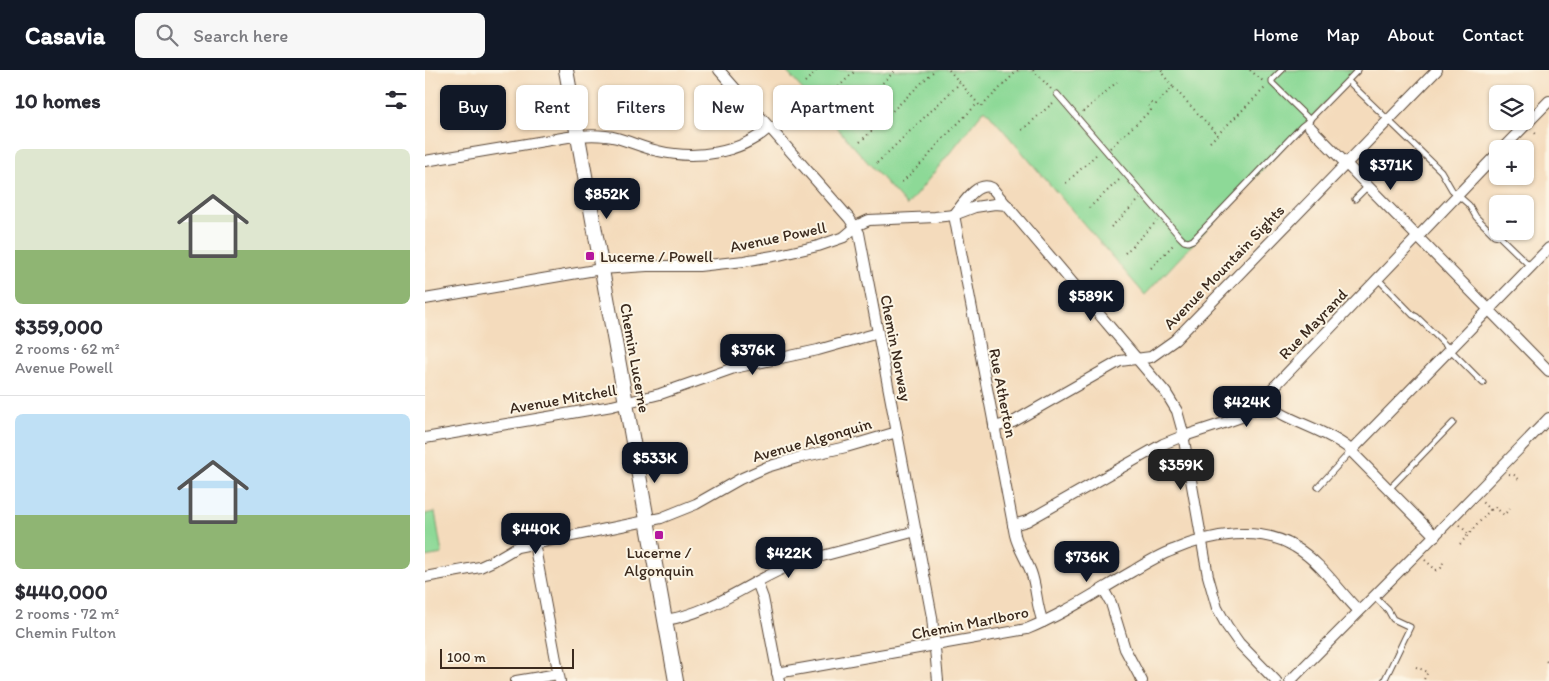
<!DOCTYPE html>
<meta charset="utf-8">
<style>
body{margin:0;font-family:Itim,sans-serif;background:#f7f7f7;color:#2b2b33;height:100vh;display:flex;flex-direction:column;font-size:19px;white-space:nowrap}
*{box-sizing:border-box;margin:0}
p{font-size:16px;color:#7c7c81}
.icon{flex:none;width:28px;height:28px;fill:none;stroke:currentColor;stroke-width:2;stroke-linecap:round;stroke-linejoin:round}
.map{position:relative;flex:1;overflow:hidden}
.drawer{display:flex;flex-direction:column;background:#fff;width:425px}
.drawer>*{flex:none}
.hud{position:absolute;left:15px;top:15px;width:475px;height:45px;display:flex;gap:10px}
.controls{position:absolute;left:1064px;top:15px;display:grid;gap:10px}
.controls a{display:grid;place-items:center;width:45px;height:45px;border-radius:8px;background:#fff;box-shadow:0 1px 4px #0004;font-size:25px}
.scale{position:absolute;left:15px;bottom:12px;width:134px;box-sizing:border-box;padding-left:5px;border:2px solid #3b2a1e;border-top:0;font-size:14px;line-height:18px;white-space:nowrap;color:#3b2a1e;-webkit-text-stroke:4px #fcf5e5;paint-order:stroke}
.price{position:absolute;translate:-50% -42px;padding:0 11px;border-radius:10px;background:#111827;color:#fff;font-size:16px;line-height:32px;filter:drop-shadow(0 1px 2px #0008)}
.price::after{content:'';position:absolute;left:50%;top:30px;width:15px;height:11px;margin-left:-8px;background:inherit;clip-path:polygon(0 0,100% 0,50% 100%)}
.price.on{background:#222;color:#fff}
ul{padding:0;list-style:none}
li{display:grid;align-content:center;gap:10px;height:265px;padding:0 15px}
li+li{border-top:1px solid #e1e1e2}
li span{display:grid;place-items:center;height:155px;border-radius:8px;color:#555}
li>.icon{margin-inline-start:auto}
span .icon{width:90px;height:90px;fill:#fffc;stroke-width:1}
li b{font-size:21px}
h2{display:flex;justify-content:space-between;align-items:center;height:60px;padding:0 15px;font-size:21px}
.chip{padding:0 18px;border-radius:8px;background:#fff;box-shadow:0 1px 4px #0004;font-size:18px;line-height:45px}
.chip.on{background:#111827;color:#fff}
header{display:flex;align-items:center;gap:30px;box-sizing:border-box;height:70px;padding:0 25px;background:#111827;color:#fff}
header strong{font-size:24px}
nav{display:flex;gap:28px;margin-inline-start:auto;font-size:18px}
.search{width:350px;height:45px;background:#f7f7f7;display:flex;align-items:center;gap:12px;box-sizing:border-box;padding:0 18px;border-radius:8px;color:#7c7c81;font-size:19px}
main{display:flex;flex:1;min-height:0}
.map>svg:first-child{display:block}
</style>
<header>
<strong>Casavia</strong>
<div class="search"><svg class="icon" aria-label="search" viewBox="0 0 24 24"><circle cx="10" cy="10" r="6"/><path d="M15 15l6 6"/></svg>Search here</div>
<nav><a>Home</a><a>Map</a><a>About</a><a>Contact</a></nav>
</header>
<main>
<section class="drawer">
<h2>10 homes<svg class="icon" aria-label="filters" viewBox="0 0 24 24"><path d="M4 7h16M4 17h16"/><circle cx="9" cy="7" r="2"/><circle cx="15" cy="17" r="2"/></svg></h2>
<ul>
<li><span style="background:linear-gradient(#dfe7d0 65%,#8fb573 0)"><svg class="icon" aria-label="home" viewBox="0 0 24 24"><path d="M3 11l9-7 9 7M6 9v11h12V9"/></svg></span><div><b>$359,000</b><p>2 rooms · 62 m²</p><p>Avenue Powell</p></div></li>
<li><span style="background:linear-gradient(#bfe0f5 65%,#8fb573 0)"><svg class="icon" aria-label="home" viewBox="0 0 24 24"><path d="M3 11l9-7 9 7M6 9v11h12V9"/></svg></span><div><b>$440,000</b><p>2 rooms · 72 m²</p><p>Chemin Fulton</p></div></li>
</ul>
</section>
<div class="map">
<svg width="1124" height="611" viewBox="0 0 1124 611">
<rect width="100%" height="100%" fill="#fcf5e5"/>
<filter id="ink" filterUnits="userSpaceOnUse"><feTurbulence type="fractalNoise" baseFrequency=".02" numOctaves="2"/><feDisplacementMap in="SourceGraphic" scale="10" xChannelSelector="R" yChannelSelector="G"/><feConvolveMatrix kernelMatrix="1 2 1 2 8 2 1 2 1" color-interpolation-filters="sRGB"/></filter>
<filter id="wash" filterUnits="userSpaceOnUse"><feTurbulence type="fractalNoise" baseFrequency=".0096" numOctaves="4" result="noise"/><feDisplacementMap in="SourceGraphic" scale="20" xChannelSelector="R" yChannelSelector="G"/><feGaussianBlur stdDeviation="1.12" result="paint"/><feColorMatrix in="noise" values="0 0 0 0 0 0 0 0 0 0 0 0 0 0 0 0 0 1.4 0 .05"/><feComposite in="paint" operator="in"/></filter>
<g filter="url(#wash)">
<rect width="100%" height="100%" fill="#f4dbbc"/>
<!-- green -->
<g fill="#8dd997" stroke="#64825a">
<path d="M360 0H931L720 225 560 39 482 136Z"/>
<path d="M10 442 17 484 0 487V444Z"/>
</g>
</g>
<g filter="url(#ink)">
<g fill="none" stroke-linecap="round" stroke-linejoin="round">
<defs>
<g id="service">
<path d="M857 0 847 10V13L885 50"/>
<path d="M923 11 1016 101 1027 120 1044 135 1051 147 1069 165 1074 166 1106 197"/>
<path d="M632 24 755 167 759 171 763 172 768 170 877 56 881 53 933 0"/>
<path d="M930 129 943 116"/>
<path d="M953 209 988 245 992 247C1015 269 1036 291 1058 313"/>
<path d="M893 417 926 381"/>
<path d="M964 419 1028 353"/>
<path d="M949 526 963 540 968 549 985 557 959 611"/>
</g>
<g id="minor">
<path d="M294 0 424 148 434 163 507 547 513 611"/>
<path d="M885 57 1124 301"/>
<path d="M1077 79 1124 31"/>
<path d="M0 91 143 67C159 65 176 64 192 68 206 72 219 78 233 81 270 90 315 84 345 57"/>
<path d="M529 145C538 134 552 110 567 118L741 323 752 341 757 359 783 506 792 538 802 556 814 573 851 611"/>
<path d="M529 145 590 465C593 478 601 489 606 502 612 518 611 536 618 552"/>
<path d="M0 229 176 199 222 196H274L319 191 354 185 393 176 419 167 433 155 444 150 510 147 529 145 550 137 570 134 582 135"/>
<path d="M837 330C861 352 896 357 922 377L1010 466"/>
<path d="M569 357 588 352 695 291 726 287 750 270 1012 0"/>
<path d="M0 368 187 336 235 324 309 298 393 280 453 263"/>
<path d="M926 381 1124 178"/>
<path d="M588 455 602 451 738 374 753 368 799 353 816 347 826 341 1072 84"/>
<path d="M109 473 135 611"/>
<path d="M0 507 55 497 68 491 92 477 236 448 271 434 315 409 342 397 372 388 421 377 472 362"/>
<path d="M332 512 338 528 354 611"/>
<path d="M678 519 686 533 700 579 717 611"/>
<path d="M240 550C289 543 326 510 371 493L491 461"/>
<path d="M352 603 602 559C639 544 673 521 708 501 721 493 734 485 748 480 785 464 835 455 870 477 896 492 913 520 934 541"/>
<path d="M91 611 133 604"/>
<path d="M865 611 1018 457 1124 348"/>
</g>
<path id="secondary" d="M141 0 251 611"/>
</defs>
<!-- service casing -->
<use href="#service" stroke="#574536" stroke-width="7"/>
<!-- minor casing -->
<use href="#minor" stroke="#574536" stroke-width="12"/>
<!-- secondary casing -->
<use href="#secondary" stroke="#574536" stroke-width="16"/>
<!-- path -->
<g stroke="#574536" stroke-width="2" stroke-dasharray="1 4" stroke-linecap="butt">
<path d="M524 0 556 37 593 0"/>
<path d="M608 0 627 20"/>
<path d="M737 0 736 2 748 17"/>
<path d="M825 0 839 12"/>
<path d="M380 12 392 0"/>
<path d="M399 31 431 0"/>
<path d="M658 42 692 12"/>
<path d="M418 51 471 0"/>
<path d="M597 60 629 32"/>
<path d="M1110 63 1113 66"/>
<path d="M435 72 510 0"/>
<path d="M785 72 841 17"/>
<path d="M685 78 726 40 723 35 726 33 731 34 748 17 793 65"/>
<path d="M452 93 535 13"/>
<path d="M477 112 502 88 512 75 553 33"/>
<path d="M641 113 673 83"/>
<path d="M664 138 695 109"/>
<path d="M686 157 715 129"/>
<path d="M700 183 732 151"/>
<path d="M726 198 750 173"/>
<path d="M1084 404 1089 405 1096 411"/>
<path d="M1066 440 1070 437 1079 445 1085 438"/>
<path d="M1035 455 1043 464"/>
<path d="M1035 474 1065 440 1057 432"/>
<path d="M1000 490 1011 500 1010 505"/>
<path d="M1011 500 1016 498 1019 490"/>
<path d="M1121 591 1124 593"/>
<path d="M991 597 1003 602 998 611"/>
</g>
<!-- service -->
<use href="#service" stroke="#fff" stroke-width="5"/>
<!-- minor -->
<use href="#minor" stroke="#fff" stroke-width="10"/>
<!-- secondary -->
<use href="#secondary" stroke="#fff" stroke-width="14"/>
</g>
</g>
<!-- markers -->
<g fill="#b5179e" stroke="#fcf5e5" stroke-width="2">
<rect x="160" y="181" width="10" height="10" rx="2.5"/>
<rect x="229" y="460" width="10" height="10" rx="2.5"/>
</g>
<g text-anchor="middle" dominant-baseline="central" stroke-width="4" stroke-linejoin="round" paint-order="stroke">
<!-- street labels -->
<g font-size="16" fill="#3b2a1e" stroke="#fcf5e5">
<text transform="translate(353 167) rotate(-12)">Avenue Powell</text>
<text transform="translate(799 197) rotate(-46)">Avenue Mountain Sights</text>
<text transform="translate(888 254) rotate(-46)">Rue Mayrand</text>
<text transform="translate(471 278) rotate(79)">Chemin Norway</text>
<text transform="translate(210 288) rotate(80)">Chemin Lucerne</text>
<text transform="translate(578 323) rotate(79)">Rue Atherton</text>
<text transform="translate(138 329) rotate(-10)">Avenue Mitchell</text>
<text transform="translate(387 370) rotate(-16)">Avenue Algonquin</text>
<text transform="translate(545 553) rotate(-11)">Chemin Marlboro</text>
</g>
<!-- poi labels -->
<g font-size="16" fill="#3b2a1e" stroke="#fcf5e5" text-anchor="start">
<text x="175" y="186">Lucerne / Powell</text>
<text x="234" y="482" text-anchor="middle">Lucerne /<tspan x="234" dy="18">Algonquin</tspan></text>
</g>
</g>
</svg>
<div class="controls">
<a><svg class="icon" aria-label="layers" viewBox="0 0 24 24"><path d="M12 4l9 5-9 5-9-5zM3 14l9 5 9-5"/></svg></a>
<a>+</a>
<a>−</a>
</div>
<div class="scale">100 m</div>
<b class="price" style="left:966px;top:121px">$371K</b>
<b class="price" style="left:182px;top:150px">$852K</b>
<b class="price" style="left:666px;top:252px">$589K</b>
<b class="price" style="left:328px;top:306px">$376K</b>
<b class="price" style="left:822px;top:358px">$424K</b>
<b class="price" style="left:230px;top:414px">$533K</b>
<b class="price on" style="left:756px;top:421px">$359K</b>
<b class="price" style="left:111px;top:485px">$440K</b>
<b class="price" style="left:364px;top:509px">$422K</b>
<b class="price" style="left:662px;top:513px">$736K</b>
<div class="hud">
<a class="chip on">Buy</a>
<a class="chip">Rent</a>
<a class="chip">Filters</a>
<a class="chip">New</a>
<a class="chip">Apartment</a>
</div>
</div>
</main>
